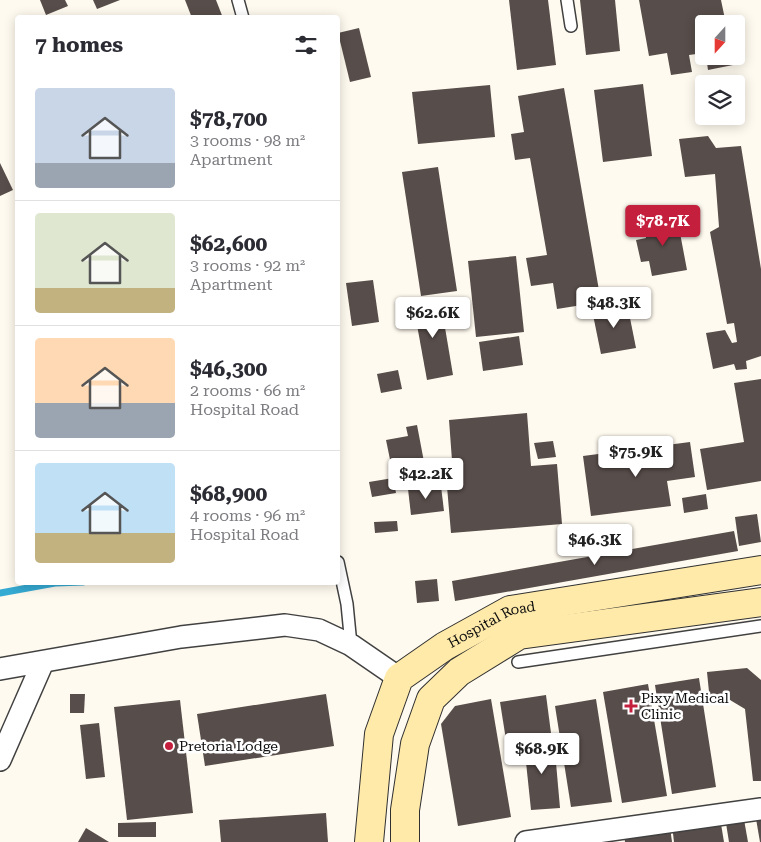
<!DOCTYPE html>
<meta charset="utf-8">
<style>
body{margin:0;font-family:"Roboto Serif",serif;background:#f7f7f7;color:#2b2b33;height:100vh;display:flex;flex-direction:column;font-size:19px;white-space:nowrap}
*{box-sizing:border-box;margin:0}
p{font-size:16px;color:#7c7c81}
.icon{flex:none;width:28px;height:28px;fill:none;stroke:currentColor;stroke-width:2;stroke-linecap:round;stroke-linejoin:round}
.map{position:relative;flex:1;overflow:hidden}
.details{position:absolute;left:15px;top:15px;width:325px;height:570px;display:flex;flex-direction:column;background:#fff;border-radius:5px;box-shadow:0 2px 12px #0003}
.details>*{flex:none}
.needle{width:32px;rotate:201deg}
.controls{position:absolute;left:695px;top:15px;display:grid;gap:10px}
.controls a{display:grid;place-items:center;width:50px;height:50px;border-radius:5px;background:#fff;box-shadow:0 2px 12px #0003;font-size:25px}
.price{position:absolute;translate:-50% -42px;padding:0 11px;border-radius:5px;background:#fff;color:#222;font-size:16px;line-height:32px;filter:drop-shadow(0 1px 2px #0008)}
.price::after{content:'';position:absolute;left:50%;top:30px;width:15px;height:11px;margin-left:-8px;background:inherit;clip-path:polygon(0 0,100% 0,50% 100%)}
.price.selected{background:#c51f3e;color:#fff}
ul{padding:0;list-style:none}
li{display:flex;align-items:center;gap:15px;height:125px;padding:0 20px}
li+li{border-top:1px solid #e1e1e2}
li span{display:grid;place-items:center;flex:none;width:140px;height:100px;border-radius:5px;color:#555}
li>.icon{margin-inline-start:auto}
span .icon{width:60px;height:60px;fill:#fffc;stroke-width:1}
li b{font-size:21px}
h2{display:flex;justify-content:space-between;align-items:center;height:60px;padding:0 20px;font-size:21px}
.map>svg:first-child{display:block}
</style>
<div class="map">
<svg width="761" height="842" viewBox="0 0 761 842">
<rect width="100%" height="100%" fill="#fffaef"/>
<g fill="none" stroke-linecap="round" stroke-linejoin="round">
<!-- stream -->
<path stroke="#35aad3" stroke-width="7" d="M0 593 55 583 83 582"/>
</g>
<!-- building -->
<g fill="#574d4a">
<path d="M40 0H65L68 6 46 15Z"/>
<path d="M93 0H120L97 9Z"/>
<path d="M185 0H216L223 18H192Z"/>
<path d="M509 0H548L556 65 517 70Z"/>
<path d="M580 0H615L620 51 586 55Z"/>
<path d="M639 0H721L726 24H704V53L689 55 692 72 671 75 667 53 649 56Z"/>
<path d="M359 28 371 77 350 82 338 33Z"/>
<path d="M706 56H732L733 65 708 70Z"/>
<path d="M643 84 652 156 603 162 594 90Z"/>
<path d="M490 85 495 137 418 144 412 92Z"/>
<path d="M564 88 601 302 557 309 553 283 531 286 526 258 547 255 530 158 515 160 511 134 524 132 518 96Z"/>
<path d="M708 136 716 148 741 146 761 269V356L746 361 747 369 736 370 734 364 713 369 706 333 725 330 732 343 737 342 734 323 727 324 710 232 719 227 715 174 685 177 679 139Z"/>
<path d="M0 163 13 190 0 196Z"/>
<path d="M438 167 457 291 421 296 402 172Z"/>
<path d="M677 217 687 270 652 276 649 261 641 262 636 240 646 238 643 223Z"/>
<path d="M516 256 524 332 476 337 468 261Z"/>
<path d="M373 280 379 322 352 326 346 283Z"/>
<path d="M440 298 453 375 427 380 413 303Z"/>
<path d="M627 303 636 348 601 354 592 310Z"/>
<path d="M519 336 523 365 483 371 479 342Z"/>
<path d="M398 370 402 389 381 393 377 374Z"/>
<path d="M761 379V481L707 490 700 449 744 442 734 383Z"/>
<path d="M527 413 531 466 557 464 562 524 451 533 446 475 453 474 449 420Z"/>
<path d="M417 425 425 467 393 474 386 440 408 436 406 427Z"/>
<path d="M553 441 556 457 538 459 534 443Z"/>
<path d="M690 442 695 477 667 481 671 506 591 516 583 456Z"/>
<path d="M393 478 396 493 372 497 369 482Z"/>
<path d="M441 486 444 511 411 515 408 489Z"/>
<path d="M706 494 708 509 684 513 682 498Z"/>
<path d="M757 514 761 542 739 546 735 517Z"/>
<path d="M397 521 398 531 375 533 374 522Z"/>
<path d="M734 531 738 551 455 601 452 581Z"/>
<path d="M437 579 439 601 417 603 415 581Z"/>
<path d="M747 668 761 680V781H753L745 709 730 700 710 702 707 672Z"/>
<path d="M699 678 716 787 672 794 655 685Z"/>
<path d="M648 684 667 796 622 803 603 692Z"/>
<path d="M70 694H85L84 713H70Z"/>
<path d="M326 694 334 746 205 766 197 714Z"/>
<path d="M546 695 551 733 506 740 500 702Z"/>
<path d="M491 699 511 817 458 826 441 724 455 706Z"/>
<path d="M596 699 612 802 571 807 555 706Z"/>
<path d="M180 700 193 813 127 820 114 707Z"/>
<path d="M99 723 105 777 86 779 80 725Z"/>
<path d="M554 740 560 808 531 810 524 743Z"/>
<path d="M761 812V842H760L755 813Z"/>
<path d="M326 813 328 842H221L219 820Z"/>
<path d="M743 814 748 842H729L725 817Z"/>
<path d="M720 818 724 842H674L672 825Z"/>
<path d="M156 822V837H118V823Z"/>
<path d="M670 827 672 842H625L624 833Z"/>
<path d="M86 828 109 842H78Z"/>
</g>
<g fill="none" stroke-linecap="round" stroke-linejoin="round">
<defs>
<g id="lane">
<path d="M238 0 243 18"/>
<path d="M567 0 571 26"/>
<path d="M338 562 347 604 351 645"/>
<path d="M518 662 761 626"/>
</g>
<g id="street">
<path d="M0 669 181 637 285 625 319 630 351 645 399 678"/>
<path d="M0 760 43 662"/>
<path d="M526 842 761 809"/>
</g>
<g id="secondary">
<path id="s1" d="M369 842 379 734 399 678 445 646 510 610 761 570"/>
<path d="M405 842V810L415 744 431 699 459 672 519 635 761 602"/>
</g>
</defs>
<!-- lane casing -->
<use href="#lane" stroke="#414141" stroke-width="14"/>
<!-- street casing -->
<use href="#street" stroke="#414141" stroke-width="24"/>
<!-- secondary casing -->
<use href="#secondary" stroke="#303030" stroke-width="30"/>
<!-- lane -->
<use href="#lane" stroke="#fff" stroke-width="11"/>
<!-- street -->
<use href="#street" stroke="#fff" stroke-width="21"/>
<!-- secondary -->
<use href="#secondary" stroke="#ffeaaa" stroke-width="28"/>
</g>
<!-- markers -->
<g fill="#c51f3e" stroke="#fff" stroke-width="2">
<path d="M628.5 698.5h5v5h5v5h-5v5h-5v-5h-5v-5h5z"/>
<circle cx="169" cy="746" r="5"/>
</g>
<g text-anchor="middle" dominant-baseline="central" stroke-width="5" stroke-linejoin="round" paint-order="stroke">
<!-- street labels -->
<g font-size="14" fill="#0e0e0e" stroke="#fff">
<text stroke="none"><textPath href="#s1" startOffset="276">Hospital Road</textPath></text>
</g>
<!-- poi labels -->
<g font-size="14" fill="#0e0e0e" stroke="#fff" text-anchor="start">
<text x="641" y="698">Pixy Medical<tspan x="641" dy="16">Clinic</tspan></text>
<text x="179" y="746">Pretoria Lodge</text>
</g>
</g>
</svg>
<div class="controls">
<a><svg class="needle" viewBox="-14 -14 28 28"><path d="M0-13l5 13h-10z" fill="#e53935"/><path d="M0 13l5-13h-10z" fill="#7c7c81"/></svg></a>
<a><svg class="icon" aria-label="layers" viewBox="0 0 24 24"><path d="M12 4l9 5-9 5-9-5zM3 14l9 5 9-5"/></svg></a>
</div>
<b class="price selected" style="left:663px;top:247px">$78.7K</b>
<b class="price" style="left:614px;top:329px">$48.3K</b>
<b class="price" style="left:433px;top:339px">$62.6K</b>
<b class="price" style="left:636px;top:478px">$75.9K</b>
<b class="price" style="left:426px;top:500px">$42.2K</b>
<b class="price" style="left:595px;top:566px">$46.3K</b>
<b class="price" style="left:542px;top:775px">$68.9K</b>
<section class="details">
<h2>7 homes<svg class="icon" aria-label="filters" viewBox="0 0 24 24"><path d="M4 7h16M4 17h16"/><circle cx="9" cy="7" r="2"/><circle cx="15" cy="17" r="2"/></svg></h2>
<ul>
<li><span style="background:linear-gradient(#c9d6e8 75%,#9aa5b1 0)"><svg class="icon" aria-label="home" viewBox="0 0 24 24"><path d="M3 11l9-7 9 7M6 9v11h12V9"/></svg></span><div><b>$78,700</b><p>3 rooms · 98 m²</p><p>Apartment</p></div></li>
<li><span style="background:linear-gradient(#dfe7d0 75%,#c2b280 0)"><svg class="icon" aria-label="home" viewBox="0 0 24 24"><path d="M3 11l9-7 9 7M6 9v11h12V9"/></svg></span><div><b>$62,600</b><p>3 rooms · 92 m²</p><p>Apartment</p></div></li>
<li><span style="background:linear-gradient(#ffd9b3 65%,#9aa5b1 0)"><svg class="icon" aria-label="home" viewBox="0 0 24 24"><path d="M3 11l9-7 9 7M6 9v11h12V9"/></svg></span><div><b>$46,300</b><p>2 rooms · 66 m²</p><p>Hospital Road</p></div></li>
<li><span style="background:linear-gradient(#bfe0f5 70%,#c2b280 0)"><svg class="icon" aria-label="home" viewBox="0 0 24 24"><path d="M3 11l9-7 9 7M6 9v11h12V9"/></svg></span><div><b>$68,900</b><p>4 rooms · 96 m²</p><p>Hospital Road</p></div></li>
</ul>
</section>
</div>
